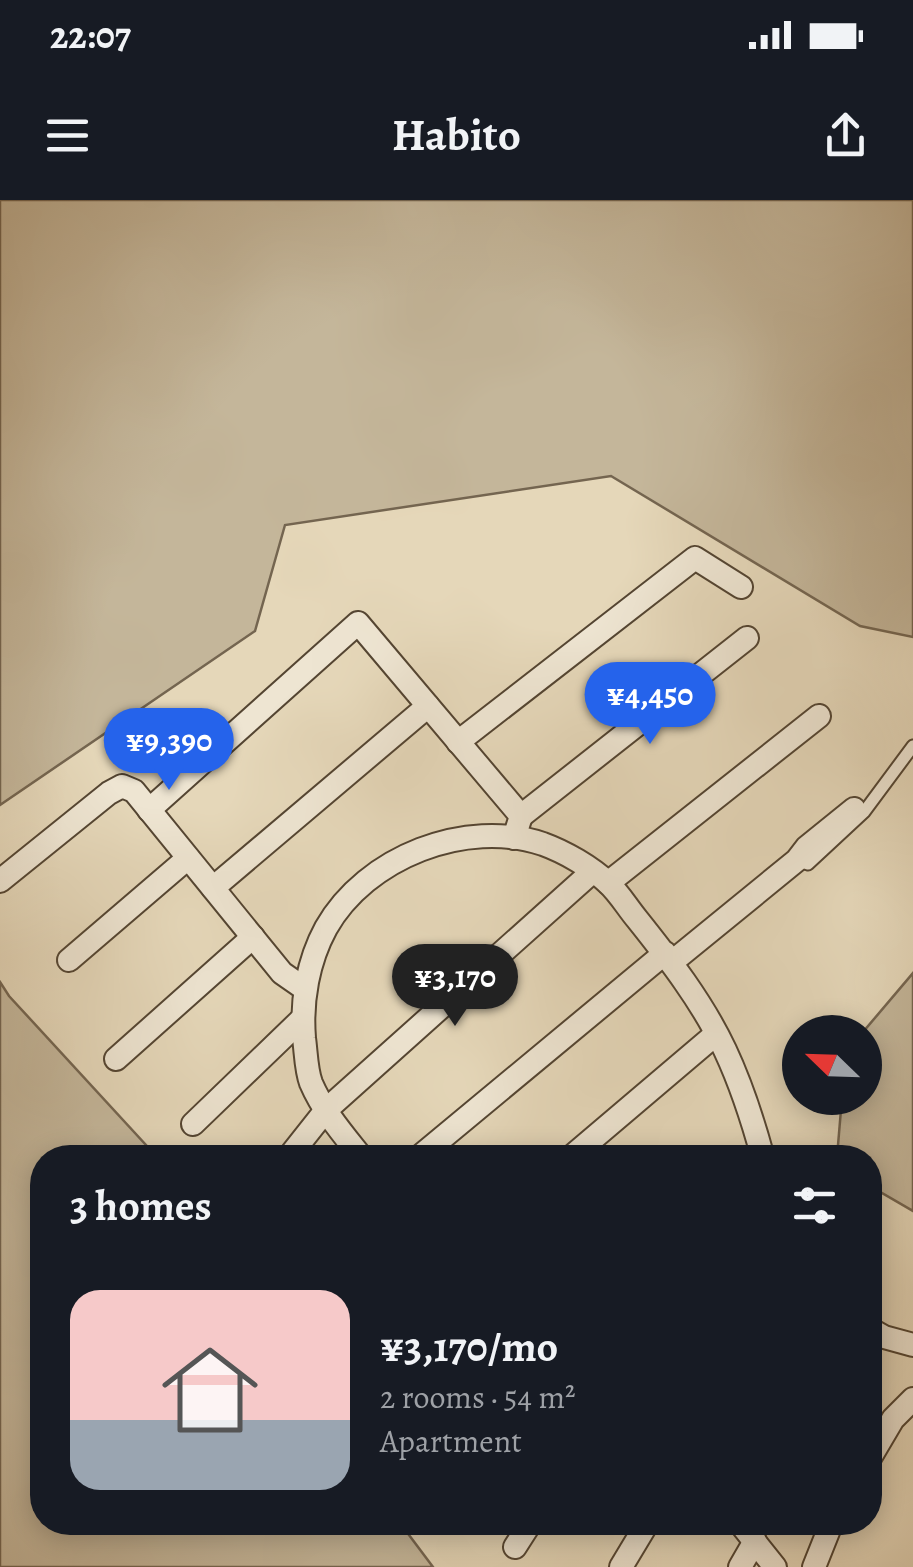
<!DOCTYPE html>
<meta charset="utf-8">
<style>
body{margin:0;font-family:Alegreya,serif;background:#20242c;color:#f1f3f6;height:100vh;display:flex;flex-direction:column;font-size:38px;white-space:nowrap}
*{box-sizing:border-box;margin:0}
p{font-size:32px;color:#9ea1a6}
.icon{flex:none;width:55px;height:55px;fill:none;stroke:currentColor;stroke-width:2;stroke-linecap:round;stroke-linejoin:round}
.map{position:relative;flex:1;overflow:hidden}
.drawer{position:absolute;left:30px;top:945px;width:852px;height:390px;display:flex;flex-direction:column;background:#171b24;border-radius:40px;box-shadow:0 5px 25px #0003}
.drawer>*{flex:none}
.needle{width:65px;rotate:293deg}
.fabs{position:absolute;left:782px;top:815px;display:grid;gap:20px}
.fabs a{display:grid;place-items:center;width:100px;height:100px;border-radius:50%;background:#171b24;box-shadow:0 5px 25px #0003;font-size:50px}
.price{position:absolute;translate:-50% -85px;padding:0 22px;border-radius:35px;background:#2563eb;color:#fff;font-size:32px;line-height:65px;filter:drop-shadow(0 2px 5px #0008)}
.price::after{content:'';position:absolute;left:50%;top:60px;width:30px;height:22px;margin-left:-15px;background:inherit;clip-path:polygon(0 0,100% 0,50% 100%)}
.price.active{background:#222;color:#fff}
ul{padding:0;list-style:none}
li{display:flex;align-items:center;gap:30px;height:250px;padding:0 40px}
li span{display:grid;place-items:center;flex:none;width:280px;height:200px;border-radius:30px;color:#555}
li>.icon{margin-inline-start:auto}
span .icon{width:120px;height:120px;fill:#fffc;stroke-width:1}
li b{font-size:42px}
h2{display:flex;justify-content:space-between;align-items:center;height:120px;padding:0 40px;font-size:42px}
.status{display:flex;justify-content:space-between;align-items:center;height:70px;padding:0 50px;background:#171b24;direction:ltr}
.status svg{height:28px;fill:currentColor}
header{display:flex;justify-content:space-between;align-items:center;height:130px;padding:0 40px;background:#171b24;font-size:45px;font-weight:700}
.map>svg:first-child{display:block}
</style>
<div class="status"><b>22:07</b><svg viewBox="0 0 49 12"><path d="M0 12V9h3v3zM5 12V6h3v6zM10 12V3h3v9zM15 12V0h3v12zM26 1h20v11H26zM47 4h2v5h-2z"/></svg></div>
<header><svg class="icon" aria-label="menu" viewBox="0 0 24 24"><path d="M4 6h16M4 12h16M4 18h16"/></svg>Habito<svg class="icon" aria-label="share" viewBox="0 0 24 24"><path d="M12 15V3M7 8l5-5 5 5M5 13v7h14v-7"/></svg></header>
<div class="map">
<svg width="913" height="1367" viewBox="0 0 913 1367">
<rect width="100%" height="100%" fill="#e5d7b9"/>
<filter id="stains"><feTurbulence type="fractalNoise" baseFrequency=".002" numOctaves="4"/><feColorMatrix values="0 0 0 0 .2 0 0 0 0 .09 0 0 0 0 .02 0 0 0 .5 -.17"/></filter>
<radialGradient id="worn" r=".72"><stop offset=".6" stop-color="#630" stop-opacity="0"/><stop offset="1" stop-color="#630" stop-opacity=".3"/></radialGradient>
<!-- green -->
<g fill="#c4b69a" stroke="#746550" stroke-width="2.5">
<path d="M0 0H913V437L860 426 611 276 285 325 255 431 0 605Z"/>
<path d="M913 773V1011L870 986V958L837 957 842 898H865V832H863Z"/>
<path d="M0 782 9 796 157 957 42 958V1322L400 1323 433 1367H0Z"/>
</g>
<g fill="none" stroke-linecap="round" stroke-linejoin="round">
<defs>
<path id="service" d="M797 660 808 664 864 612 913 546"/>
<g id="minor">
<path d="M458 542 695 358 741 387"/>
<path d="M149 610 358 423 521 616 514 638"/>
<path d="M521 616 747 438"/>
<path d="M0 681 109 593 122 586 134 591 282 773 305 789"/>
<path d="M608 683 819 516"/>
<path d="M213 688 428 506"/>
<path d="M69 760 188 658"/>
<path d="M672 762 797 660 807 647 854 609"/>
<path d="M116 859 253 737"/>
<path d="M193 924 303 818"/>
<path d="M288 958 326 910 592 672"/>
<path d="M362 958C343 934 323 911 311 883 306 870 306 852 304 838 301 801 308 761 326 728 366 657 466 618 543 644 565 652 591 667 608 683 619 693 627 707 637 719 669 759 703 803 725 850 741 884 753 921 763 958"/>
<path d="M418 958 665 753"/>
<path d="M570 958 716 834"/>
<path d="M870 1129 884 1137 913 1145"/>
<path d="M870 1258 893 1219 913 1199"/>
<path d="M739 1322 775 1367"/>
<path d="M515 1347 531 1322"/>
<path d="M621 1367 648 1322"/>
<path d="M740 1367 755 1341"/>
<path d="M814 1367 832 1322"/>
</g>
</defs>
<!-- service casing -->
<use href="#service" stroke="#544532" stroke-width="15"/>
<!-- minor casing -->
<use href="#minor" stroke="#544532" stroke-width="26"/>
<!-- service -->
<use href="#service" stroke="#eee5d2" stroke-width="11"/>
<!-- minor -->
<use href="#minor" stroke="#eee5d2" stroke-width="22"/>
</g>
<rect width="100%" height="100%" filter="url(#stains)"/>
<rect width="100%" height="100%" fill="url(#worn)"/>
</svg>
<div class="fabs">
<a><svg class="needle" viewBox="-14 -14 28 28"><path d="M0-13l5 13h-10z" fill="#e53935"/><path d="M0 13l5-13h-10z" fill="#9ea1a6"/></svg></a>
</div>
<b class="price" style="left:650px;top:547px">¥4,450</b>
<b class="price" style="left:169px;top:593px">¥9,390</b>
<b class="price active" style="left:455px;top:829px">¥3,170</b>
<section class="drawer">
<h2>3 homes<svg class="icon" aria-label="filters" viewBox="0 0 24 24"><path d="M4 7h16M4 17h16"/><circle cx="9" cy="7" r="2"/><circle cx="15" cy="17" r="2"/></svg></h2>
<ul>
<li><span style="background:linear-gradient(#f6c9c9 65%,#9aa5b1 0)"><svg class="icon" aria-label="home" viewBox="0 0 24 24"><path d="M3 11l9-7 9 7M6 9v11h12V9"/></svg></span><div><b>¥3,170/mo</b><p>2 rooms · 54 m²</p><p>Apartment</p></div></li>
</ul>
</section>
</div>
